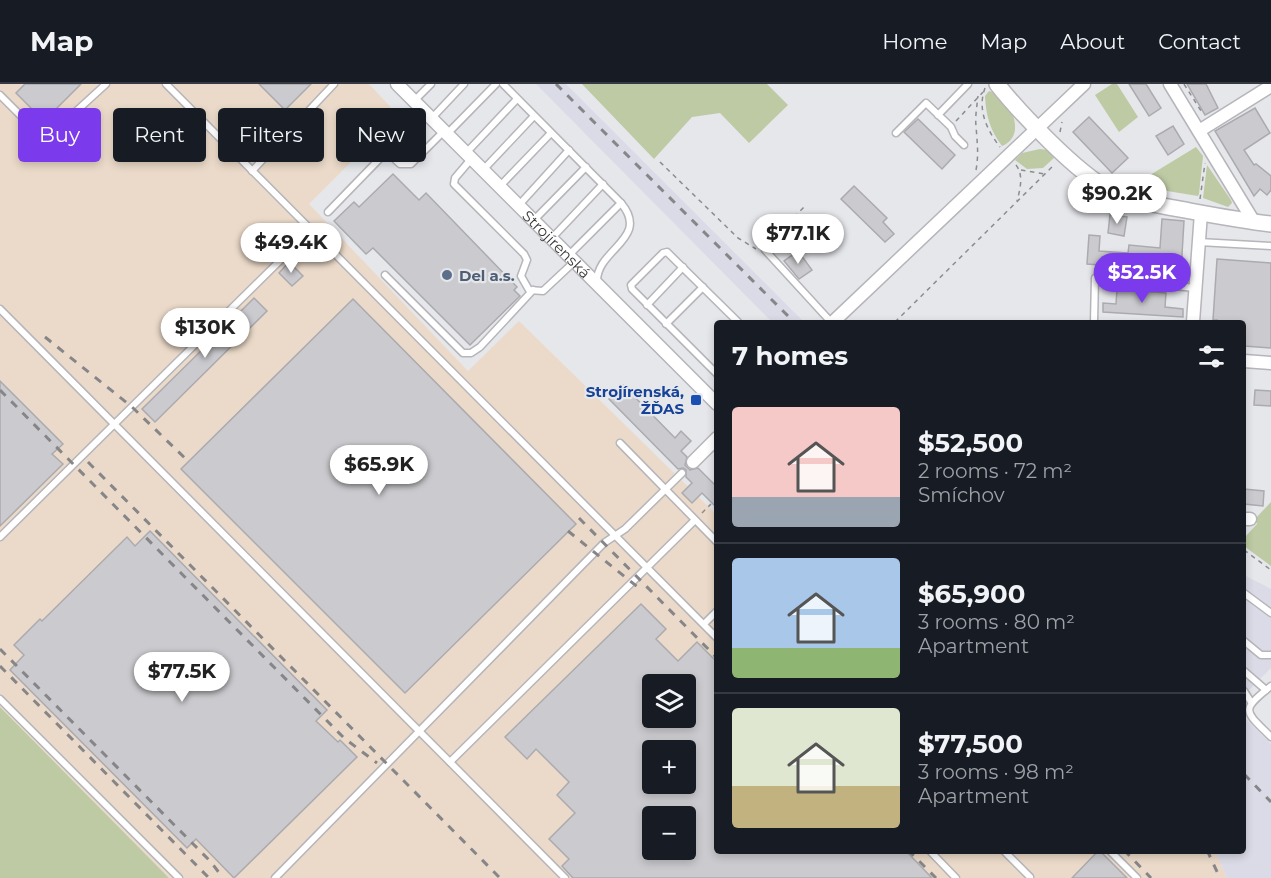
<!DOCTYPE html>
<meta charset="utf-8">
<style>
body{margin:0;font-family:Montserrat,sans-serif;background:#242831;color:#f1f3f6;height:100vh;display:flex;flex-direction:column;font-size:22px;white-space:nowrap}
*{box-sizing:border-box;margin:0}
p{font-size:20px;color:#9ea1a6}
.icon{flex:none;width:33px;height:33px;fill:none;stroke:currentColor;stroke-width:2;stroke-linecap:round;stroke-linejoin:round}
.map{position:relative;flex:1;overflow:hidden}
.sheet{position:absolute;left:714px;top:236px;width:532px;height:534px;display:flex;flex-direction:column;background:#171b24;border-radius:6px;box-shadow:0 3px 9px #0003}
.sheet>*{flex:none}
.banner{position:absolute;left:18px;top:24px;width:570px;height:54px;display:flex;gap:12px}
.tools{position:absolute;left:642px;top:590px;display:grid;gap:12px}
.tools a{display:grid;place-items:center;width:54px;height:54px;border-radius:6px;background:#171b24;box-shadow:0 3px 9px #0003;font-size:30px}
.price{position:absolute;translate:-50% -51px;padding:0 14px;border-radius:21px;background:#fff;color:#222;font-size:20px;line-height:39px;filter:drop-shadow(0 2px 3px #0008)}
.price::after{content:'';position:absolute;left:50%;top:36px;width:18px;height:14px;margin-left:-9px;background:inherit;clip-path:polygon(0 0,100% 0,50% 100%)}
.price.current{background:#7c3aed;color:#fff}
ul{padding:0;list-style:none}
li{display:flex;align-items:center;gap:18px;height:150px;padding:0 18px}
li+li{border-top:2px solid #363941}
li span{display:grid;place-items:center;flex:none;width:168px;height:120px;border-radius:6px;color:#555}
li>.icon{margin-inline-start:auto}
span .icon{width:72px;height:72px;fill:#fffc;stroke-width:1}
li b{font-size:26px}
h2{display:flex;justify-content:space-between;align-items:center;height:72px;padding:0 18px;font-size:26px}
.pill{padding:0 21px;border-radius:6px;background:#171b24;box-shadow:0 3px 9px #0003;font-size:21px;line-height:54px}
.pill.current{background:#7c3aed;color:#fff}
header{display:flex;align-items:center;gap:36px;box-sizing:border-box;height:84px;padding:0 30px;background:#171b24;border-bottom:2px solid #363941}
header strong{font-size:28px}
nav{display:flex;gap:33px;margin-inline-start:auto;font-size:21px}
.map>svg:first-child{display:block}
</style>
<header>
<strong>Map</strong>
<nav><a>Home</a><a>Map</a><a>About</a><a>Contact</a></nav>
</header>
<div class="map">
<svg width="1271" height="794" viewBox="0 0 1271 794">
<rect width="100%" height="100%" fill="#e6e7eb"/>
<!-- built -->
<g fill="#dbdbe7">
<path d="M536 0H566L804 238H772Z"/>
<path d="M1244 491 1271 505V584L1244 611Z"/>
<path d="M1244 633 1271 660V794H1227L1215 767 1244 766Z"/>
</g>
<!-- industrial -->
<path fill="#ebdac9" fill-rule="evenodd" d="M0 0H369L398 31 309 120 468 287 519 237 717 431V766L1215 767 1227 794H169L0 623ZM652 600H686V633H652ZM652 666H686V699H652ZM652 732H686V765H652Z"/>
<!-- green -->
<g fill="#bdcaa3">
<path d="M582 0H767L788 21 749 59 720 29 692 33 654 75Z"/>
<path d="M1112 0H1117L1138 33 1119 48 1095 11Z"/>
<path d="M989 7C1009 12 1029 51 1002 62 990 46 986 32 985 12Z"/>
<path d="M1196 63 1203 72 1199 110 1198 112 1161 106V104L1132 102Z"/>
<path d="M1040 65 1048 66 1056 72 1043 84 1027 85 1015 76 1022 69Z"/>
<path d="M1207 81 1231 116 1232 119 1228 123 1203 114Z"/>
<path d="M1271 418V482L1244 462V454L1257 440 1255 435Z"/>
<path d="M0 623 169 794H0Z"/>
</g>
<!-- building -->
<g fill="#cbcbcf" stroke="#ababaf" stroke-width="1.5" fill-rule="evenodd">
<path d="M25 0H81L44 37 16 9Z"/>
<path d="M259 0H311L285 26Z"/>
<path d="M1129 0H1146L1161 24 1149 32Z"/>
<path d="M1187 0H1206L1218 24 1205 31Z"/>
<path d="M1255 24 1270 49 1244 66 1254 81 1256 80 1271 92V106L1267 111 1260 105 1254 112 1215 47Z"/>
<path d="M1089 33 1128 74 1112 89 1073 48Z"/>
<path d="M918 35 955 71 942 85 904 48Z"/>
<path d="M1173 42 1184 60 1168 71 1156 52Z"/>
<path d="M393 90 419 116 426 109 517 203 514 206 520 212 470 261 373 164 366 170 334 137 354 118 359 123Z"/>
<path d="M854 102 887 134 883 138 894 150 885 158 841 115Z"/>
<path d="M1110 131 1127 133 1124 152 1108 149Z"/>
<path d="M1162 135 1184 137 1181 187 1087 180 1089 151 1100 152 1099 167 1128 169 1129 161 1160 164Z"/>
<path d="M798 167 812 186 799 195 784 177Z"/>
<path d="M1217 175 1271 179V264L1244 262V238H1216L1217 236H1213Z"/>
<path d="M289 178 303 192 292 202 279 189Z"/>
<path d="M1117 205 1166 209 1165 223 1183 225V233L1103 228V219L1116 220Z"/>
<path d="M254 214 267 227 155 338 142 325 208 260 206 257 222 241 224 244Z"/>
<path d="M353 215 576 440 405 609 181 385Z"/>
<path d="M0 297 63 360 52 370 63 380 0 442Z"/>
<path d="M623 301 675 354 681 347 691 357 681 367 687 373 685 381 690 386 698 384 717 403V424L702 409 692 419 682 409 692 399 686 393V386L683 384 678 385 609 315Z"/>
<path d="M1255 306 1271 307V322L1254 321Z"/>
<path d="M1244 405 1264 407 1263 422 1244 420Z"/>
<path d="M150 447 327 626 316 637 338 658 340 656 357 673 234 794 196 755 187 764 10 586 24 571 14 561 40 535 42 537 127 453 135 462Z"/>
<path d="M641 520 666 545 656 555 678 577 697 558 717 578V766H905L932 794H573L562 782 569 775 549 755 575 729 557 711 569 698 536 665 527 675 505 653ZM652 600H686V633H652ZM652 666H686V699H652ZM652 732H686V765H652Z"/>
<path d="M1099 766 1127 794H1072Z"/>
</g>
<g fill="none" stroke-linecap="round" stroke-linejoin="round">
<defs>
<g id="service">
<path d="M166 0 717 554"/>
<path d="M503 0 621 119C651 155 596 165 597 198"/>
<path d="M0 11 37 48 49 52 106 0"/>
<path d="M415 16 431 0"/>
<path d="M938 31 968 0"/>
<path d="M432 34 464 0"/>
<path d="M448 49 496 0"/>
<path d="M896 49 926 19 951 43 955 52 964 61"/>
<path d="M386 67 400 80H411L445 46"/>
<path d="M467 68 517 15"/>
<path d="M472 74 455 94 454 100 524 170 527 176 521 192 529 206 543 207 574 178"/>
<path d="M484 85 534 32"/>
<path d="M252 87 334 0"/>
<path d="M500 102 551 49"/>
<path d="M519 121 569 66"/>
<path d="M328 128 426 27"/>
<path d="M534 136 586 83"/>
<path d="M552 154 603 100"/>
<path d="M1199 158 1271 162"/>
<path d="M765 166 831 238"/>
<path d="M569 171 621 119"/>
<path d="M385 191 463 269H471L480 263 533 206"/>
<path d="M647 221 683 183"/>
<path d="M0 225 565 794"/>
<path d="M1094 238 1095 194 1195 204"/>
<path d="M666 240 703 203"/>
<path d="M717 290 632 205 631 201 663 169 667 168 738 238"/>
<path d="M620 359 717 458"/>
<path d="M0 453 311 146"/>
<path d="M1244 509 1271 529"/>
<path d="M704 540 717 527"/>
<path d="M1244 557 1261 571H1271"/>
<path d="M1244 587 1266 606"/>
<path d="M1271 602C1240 627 1244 626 1271 653"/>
<path d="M1244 607 1251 618"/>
<path d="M0 615 179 794"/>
<path d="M450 678 695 436"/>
<path d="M929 766 956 794"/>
<path d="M1003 766 1030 793"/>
<path d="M1109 766 1137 794"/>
<path d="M275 794 604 459 625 445 682 389"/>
</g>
<g id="minor">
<path id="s1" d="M397 0 717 320"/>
<path d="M1170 0 1254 138"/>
<path d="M1199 47 1271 2"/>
<path d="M833 238 1084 0"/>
<path d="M1193 238 1201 129"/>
<path d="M1244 277 1271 279"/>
<path d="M693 378 717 354"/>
<path d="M1244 435H1250"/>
</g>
<path id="tertiary" d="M997 0C1020 29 1078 90 1110 106 1135 118 1163 122 1190 127 1217 132 1244 137 1271 140"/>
</defs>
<!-- service casing -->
<use href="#service" stroke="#b5b5ba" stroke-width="9"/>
<!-- minor casing -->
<use href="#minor" stroke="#b5b5ba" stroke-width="15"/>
<!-- tertiary casing -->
<use href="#tertiary" stroke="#b5b5ba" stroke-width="18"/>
<!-- path -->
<g stroke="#8b8c8f" stroke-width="1.5" stroke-dasharray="4.5 4.5" stroke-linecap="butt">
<path d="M1184 0 1203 30"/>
<path d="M985 4C977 26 987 46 1000 63"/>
<path d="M956 37 983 8"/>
<path d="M1060 48 1062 38"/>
<path d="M660 78 738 154 756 165"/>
<path d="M1016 81C1024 91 1020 106 1017 117"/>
<path d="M976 86C979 70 977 57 976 42 975 32 977 22 978 12"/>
<path d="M1021 86 1045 90"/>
<path d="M1200 115 1205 79"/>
<path d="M769 159 806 121"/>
<path d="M895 238 1054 81"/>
<path d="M702 429 711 420"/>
<path d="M1244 466 1271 486"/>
</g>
<!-- service -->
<use href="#service" stroke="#fff" stroke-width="6"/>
<!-- minor -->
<use href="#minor" stroke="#fff" stroke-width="12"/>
<!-- tertiary -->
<use href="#tertiary" stroke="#fff" stroke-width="15"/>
<!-- rail -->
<g stroke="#868689" stroke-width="3" stroke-dasharray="8 8" stroke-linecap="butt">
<path d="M556 0 794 238"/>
<path d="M45 253 132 323 188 377"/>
<path d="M0 306 344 654 377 679"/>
<path d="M88 378 500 794"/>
<path d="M579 434 717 574"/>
<path d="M568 447 640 505"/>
<path d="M0 565 211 778 223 794"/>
<path d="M0 582 209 794"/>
<path d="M1244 690 1271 718"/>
<path d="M908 766 936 794"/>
<path d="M1124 766 1151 794"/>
<path d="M1207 766 1220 794"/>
</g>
</g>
<!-- markers -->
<circle fill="#5c6f8a" stroke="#e6e7eb" stroke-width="2" cx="447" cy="191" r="6"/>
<rect fill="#1a4fb4" stroke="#e6e7eb" stroke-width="2" x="690" y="310" width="12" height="12" rx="3"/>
<g text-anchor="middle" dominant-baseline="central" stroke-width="4.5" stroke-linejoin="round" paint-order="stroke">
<!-- street labels -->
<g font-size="15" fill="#38383a" stroke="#e6e7eb">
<text stroke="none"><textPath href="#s1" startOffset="226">Strojírenská</textPath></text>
</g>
<!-- service labels -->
<g font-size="15" font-weight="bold" fill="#4e5e75" stroke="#e6e7eb" text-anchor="start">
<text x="459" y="191">Del a.s.</text>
</g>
<!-- transit labels -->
<g font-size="15" font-weight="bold" fill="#164399" stroke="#e6e7eb" text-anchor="end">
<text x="684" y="307">Strojírenská,<tspan x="684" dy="17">ŽĎAS</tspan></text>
</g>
</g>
</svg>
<div class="tools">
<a><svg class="icon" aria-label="layers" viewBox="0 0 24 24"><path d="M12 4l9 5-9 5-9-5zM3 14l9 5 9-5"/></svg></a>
<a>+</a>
<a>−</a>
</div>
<b class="price" style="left:1117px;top:141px">$90.2K</b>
<b class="price" style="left:798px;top:181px">$77.1K</b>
<b class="price" style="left:291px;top:190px">$49.4K</b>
<b class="price current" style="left:1142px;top:220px">$52.5K</b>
<b class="price" style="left:205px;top:275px">$130K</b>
<b class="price" style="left:379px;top:412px">$65.9K</b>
<b class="price" style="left:182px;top:619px">$77.5K</b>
<div class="banner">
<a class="pill current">Buy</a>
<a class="pill">Rent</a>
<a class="pill">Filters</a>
<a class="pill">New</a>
</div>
<section class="sheet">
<h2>7 homes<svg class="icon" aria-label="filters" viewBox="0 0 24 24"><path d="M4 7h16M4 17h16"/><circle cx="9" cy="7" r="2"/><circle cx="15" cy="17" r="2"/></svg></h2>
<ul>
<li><span style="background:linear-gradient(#f6c9c9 75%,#9aa5b1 0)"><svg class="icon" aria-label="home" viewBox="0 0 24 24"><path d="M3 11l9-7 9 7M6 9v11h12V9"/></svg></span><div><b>$52,500</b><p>2 rooms · 72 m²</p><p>Smíchov</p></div></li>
<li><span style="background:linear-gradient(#a9c7e8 75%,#8fb573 0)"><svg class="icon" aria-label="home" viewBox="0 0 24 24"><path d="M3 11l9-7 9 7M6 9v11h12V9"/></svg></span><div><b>$65,900</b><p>3 rooms · 80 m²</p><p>Apartment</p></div></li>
<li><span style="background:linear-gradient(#dfe7d0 65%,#c2b280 0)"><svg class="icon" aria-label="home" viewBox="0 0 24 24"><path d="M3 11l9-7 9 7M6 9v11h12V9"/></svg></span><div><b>$77,500</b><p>3 rooms · 98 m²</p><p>Apartment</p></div></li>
</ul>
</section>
</div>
